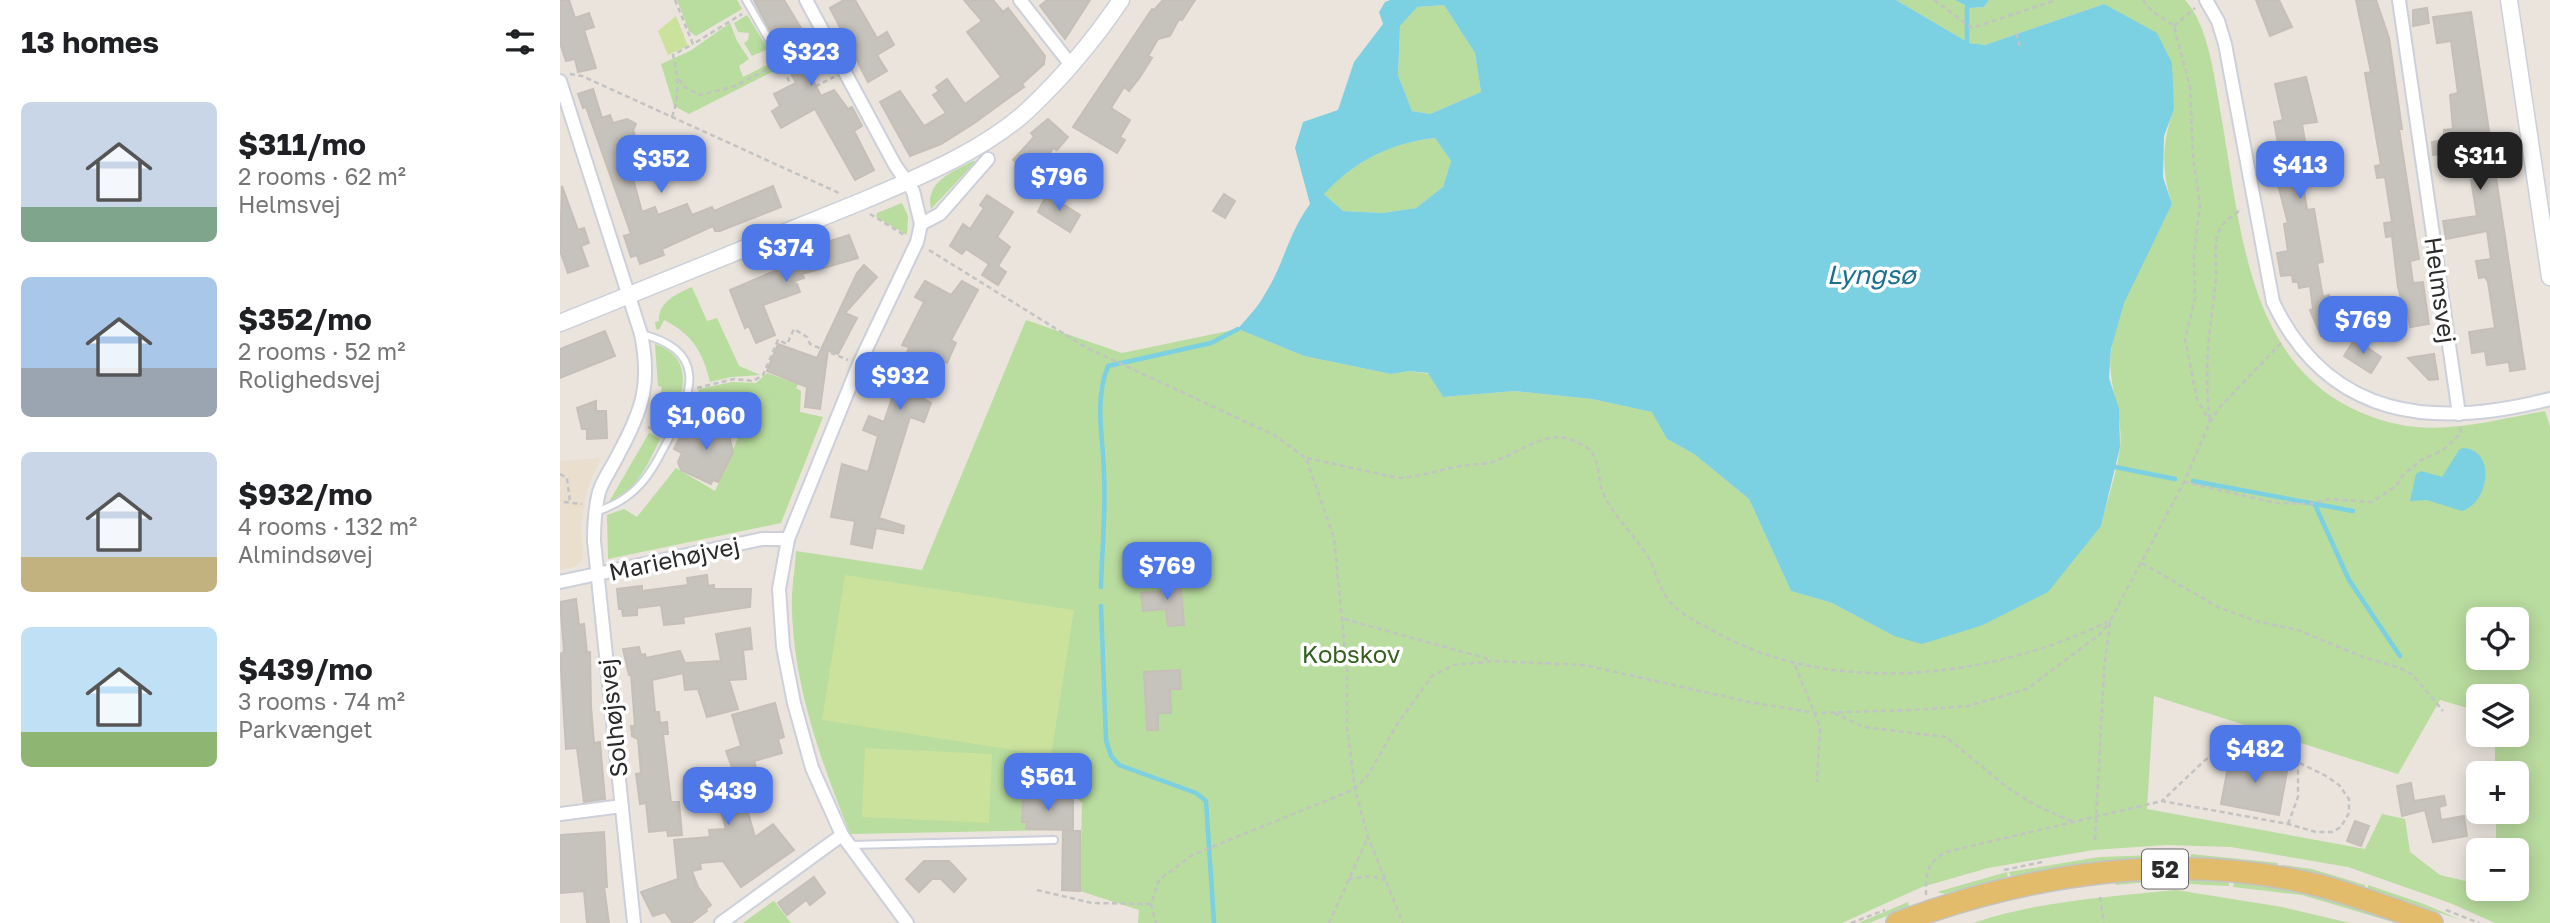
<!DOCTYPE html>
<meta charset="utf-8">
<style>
body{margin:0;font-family:"Golos Text",sans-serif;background:#f2f2f2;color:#202124;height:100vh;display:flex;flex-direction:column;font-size:26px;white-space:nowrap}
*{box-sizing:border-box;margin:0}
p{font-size:23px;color:#757577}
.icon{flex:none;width:38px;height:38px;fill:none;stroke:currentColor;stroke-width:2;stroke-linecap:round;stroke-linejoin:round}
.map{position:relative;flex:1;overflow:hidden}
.side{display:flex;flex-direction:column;background:#fff;width:560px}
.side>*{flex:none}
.fabs{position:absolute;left:1906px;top:607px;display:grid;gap:14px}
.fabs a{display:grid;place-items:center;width:63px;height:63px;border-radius:10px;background:#fff;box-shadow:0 4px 18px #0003;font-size:35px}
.price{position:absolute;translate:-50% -60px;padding:0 16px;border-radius:14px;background:#4e78e7;color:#fff;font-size:23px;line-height:46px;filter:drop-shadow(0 2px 4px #0008)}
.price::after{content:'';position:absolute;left:50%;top:42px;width:21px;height:16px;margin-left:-10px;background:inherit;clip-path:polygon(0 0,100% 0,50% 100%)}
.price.current{background:#222;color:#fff}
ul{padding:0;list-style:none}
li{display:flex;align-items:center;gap:21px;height:175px;padding:0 21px}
li span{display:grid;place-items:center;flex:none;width:196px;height:140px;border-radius:10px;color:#555}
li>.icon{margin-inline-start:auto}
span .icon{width:84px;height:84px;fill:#fffc;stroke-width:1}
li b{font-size:30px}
h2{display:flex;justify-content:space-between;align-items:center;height:84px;padding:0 21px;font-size:30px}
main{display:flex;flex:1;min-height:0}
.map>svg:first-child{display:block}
</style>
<main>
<section class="side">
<h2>13 homes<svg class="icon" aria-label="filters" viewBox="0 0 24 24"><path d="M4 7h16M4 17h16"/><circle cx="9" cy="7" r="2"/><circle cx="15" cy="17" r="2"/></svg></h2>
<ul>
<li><span style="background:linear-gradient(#c9d6e8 75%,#7fa58c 0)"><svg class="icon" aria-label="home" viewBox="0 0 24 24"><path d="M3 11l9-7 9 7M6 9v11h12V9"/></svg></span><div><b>$311/mo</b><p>2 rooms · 62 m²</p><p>Helmsvej</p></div></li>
<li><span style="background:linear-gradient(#a9c7e8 65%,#9aa5b1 0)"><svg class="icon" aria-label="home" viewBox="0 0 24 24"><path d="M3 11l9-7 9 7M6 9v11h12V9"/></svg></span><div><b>$352/mo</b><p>2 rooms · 52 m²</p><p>Rolighedsvej</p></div></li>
<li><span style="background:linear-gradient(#c9d6e8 75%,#c2b280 0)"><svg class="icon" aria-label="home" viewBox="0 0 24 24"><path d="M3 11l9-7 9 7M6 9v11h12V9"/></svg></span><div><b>$932/mo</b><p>4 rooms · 132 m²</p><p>Almindsøvej</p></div></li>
<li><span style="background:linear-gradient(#bfe0f5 75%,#8fb573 0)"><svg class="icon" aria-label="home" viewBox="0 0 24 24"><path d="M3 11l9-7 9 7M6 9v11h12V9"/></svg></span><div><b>$439/mo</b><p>3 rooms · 74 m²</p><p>Parkvænget</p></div></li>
</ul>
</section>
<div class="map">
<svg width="1990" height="923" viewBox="0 0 1990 923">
<rect width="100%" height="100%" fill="#eae4dd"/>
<!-- education -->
<path fill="#eadfce" d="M41 458 27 490 21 524 23 559 16 566 0 570V461Z"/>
<!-- green -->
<g fill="#b9dc9f" fill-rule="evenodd">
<path d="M117 0H177L182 9 136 36 129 31Z"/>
<path d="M1336 0H1395L1410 8 1424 7 1429 0H1625C1649 25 1655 82 1661 115 1683 239 1688 390 1837 424 1884 435 1938 419 1985 411L1990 427V923H1935L1890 903 1788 867 1671 847 1606 845 1533 850 1428 868 1362 887 1282 923H578L579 910 520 891 522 803 498 780 490 830 290 834C262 763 234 688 232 610 231 591 235 570 236 551L362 570 466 320 562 353 678 329 744 356 831 374 849 371 869 374 883 397 955 391 1032 399 1093 412 1107 439 1134 454 1189 499 1231 591 1272 603 1334 636 1541 526C1547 500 1557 473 1560 447 1564 413 1547 387 1551 352 1557 301 1590 250 1612 204 1601 170 1602 142 1614 108L1544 4 1425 45 1409 43ZM1918 620H1956V658H1918ZM1594 696 1838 774 1880 700 1918 711V696H1956V735H1935V773L1956 774V812H1936V850H1956V889H1918V884L1880 875 1850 852 1845 819 1822 814 1805 849 1587 809Z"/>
<path d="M884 5 915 53 921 92 870 114 852 111 838 75 840 25 856 7Z"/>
<path d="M187 15 208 49 192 56 184 43 188 40 189 33 178 32 174 23Z"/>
<path d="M170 23 177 41 189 59 179 66 183 77 215 61 220 68 129 114 114 106 101 64 130 51Z"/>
<path d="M875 138 891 161 883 187 856 208 823 213 783 211 763 193C800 160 825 144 875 138Z"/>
<path d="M413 161H416L371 209C365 181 393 172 413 161Z"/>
<path d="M342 203 348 216 347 235 316 217 317 213Z"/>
<path d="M132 287 147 321 157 318 179 366 200 375 171 377 150 382C143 352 132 334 104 320L99 330 96 329 95 322 99 321C98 304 113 295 132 287Z"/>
<path d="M95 344C137 358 124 400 106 429L94 424 102 387 98 386Z"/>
<path d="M207 373 238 384 236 388 241 391 240 412 263 417 221 523 48 559 47 515 64 509 77 517 116 468 155 491 182 429 131 412 139 389 172 382 196 383Z"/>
<path d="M89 433 100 439C89 462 75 494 49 502Z"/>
<path d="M1627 854V859L1541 862 1451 877 1449 872 1539 857Z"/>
<path d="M1631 854 1718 863 1717 869 1630 859Z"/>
<path d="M1722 865 1752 869 1805 885V889L1721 869Z"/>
<path d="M1447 872 1448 877 1385 894 1377 892Z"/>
<path d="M1625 878 1669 881V886L1588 882 1555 885 1556 880Z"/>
<path d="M1674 881 1752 893 1849 923H1836L1742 895 1673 887Z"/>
<path d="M1808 885 1864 904 1901 920 1808 889Z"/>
<path d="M1616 890 1722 907 1790 923H1413C1478 901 1548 897 1616 890Z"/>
<path d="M214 901 231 923H183L212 902Z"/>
<path d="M1348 902 1349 907 1309 923H1298Z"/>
</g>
<!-- pitch -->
<g fill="#cbe29c">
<path d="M116 16 128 46 108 55 98 31Z"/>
<path d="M285 575 514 610 491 756 262 720Z"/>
<path d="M305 748 432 754 429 823 302 817Z"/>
</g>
<!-- water -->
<g fill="#7bd0e2" fill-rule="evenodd">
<path d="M830 0H1336L1409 43 1425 45 1544 4 1597 33 1612 63 1614 109 1604 136 1603 177 1612 204 1564 303 1551 349 1549 378 1559 409 1560 447 1541 526 1488 592 1423 625 1362 644 1334 636 1272 603 1231 591 1189 499 1134 454 1107 439 1092 412 1032 399 955 391 883 397 868 373 849 371 831 374 744 356 678 329C687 318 698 307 705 294 724 264 728 234 750 204L735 148 743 122 778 110 794 62 823 24 819 12 825 2ZM884 5 915 53 921 92 870 114 852 111 838 75 840 26 857 7ZM875 138 891 161 883 187 856 208 823 213 783 211 764 194C795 161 830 143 875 138Z"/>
<path d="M1395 0H1429L1424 7 1410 8Z"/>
<path d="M1903 448C1937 450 1929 503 1902 511L1867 500 1850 501 1856 474 1861 471 1882 477 1899 450Z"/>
</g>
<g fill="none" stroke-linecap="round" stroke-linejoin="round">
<!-- stream -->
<g stroke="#7bd0e2" stroke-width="4.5">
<path d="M1407 42V7"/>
<path d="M1555 467 1615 479"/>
<path d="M1633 481 1793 511"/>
<path d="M1755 505 1789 580 1840 656"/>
<path d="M541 587C542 549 546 510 544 473 543 436 534 402 548 366L651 343 678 329"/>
<path d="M541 606 546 740 551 756 559 765 636 793 646 801 654 923"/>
</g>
</g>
<!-- building -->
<g fill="#c6c2bc" stroke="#c6bfb7" stroke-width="2">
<path d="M0 0H9L15 18 29 13 34 27 24 30 36 68 18 72 15 59 6 61 0 43Z"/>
<path d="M194 0H224L264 66 250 74 261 96 274 90 288 109 292 107 302 126 294 131 314 170 295 180 255 109 221 128 212 111 220 106 214 94 236 83Z"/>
<path d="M284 0H295L317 38 327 32 334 45 317 55 327 71 308 82 270 8Z"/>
<path d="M404 0H433L443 12 448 8 485 56 484 64 462 84 464 87 413 124 381 144 350 156 320 102 340 91 364 126 386 113 373 95 379 91 376 87 387 79 405 104 441 77 407 32 422 21Z"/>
<path d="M487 0H530L505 39 480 6Z"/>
<path d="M603 0H635L622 20 619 19 610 36 598 39 588 56 592 58 580 77 569 91 564 87 551 108 570 120 560 137 565 140 557 153 513 127 592 9 594 10Z"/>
<path d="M1696 0H1719L1732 27 1710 36Z"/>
<path d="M1796 0H1816L1829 38 1842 129H1839L1859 259 1850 261 1853 283 1863 282 1869 324 1850 327 1846 302 1843 306 1838 287 1832 236 1826 237 1824 223 1832 222 1825 177 1817 178 1815 166 1821 165 1805 73 1811 72Z"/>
<path d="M1867 8 1869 23 1853 26V10Z"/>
<path d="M1911 12 1965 369 1950 371 1949 362 1927 365 1925 351 1912 353 1909 332 1935 328 1928 282 1925 277 1919 278 1916 261 1931 259 1927 231 1886 239 1883 221 1917 216 1911 180 1918 179 1914 151 1873 155 1872 142 1884 140V130L1893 129 1890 95 1898 93 1891 41 1877 43 1873 17Z"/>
<path d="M1746 77 1757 122 1742 124 1751 176 1742 178 1747 210 1754 209 1763 262 1757 263 1763 297 1769 295 1779 321 1772 323 1775 331 1761 336 1750 310 1753 309 1750 286 1739 288 1738 282H1733L1732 275 1721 276 1717 253 1728 251 1724 224 1728 223 1716 177 1724 175 1714 122 1723 120 1715 84Z"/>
<path d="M33 89 42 118 50 115 53 123 67 119 76 124 73 130 77 141 64 145 82 212 95 207 98 215 127 204 132 215 152 207 154 211 213 186 221 207 160 231H155L153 226 102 249 104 255 80 264 77 255 71 257 64 236 71 234 26 107 23 108 18 94Z"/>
<path d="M488 119 508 137 497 150 493 148 474 179 453 160 474 137 471 133Z"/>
<path d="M508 156 538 173 528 190 499 173Z"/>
<path d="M2 186 18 230 24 228 29 243 21 246 28 266 8 273 0 251Z"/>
<path d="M487 194 520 215 510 232 478 212Z"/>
<path d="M664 194 675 201 665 218 653 211Z"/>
<path d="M427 195 453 212 437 237 450 247 438 266 446 272 438 285 422 275 429 264 406 249 402 254 390 246 403 224 410 229 424 208 420 205Z"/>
<path d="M289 235 298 258 242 274 244 278 232 282 237 284 240 292 203 305 215 335 196 343 189 326 185 328 170 290 245 258 242 250Z"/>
<path d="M304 265 317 277 285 313 297 318 278 354 268 350 260 409 245 407 247 387 207 371 218 344 257 358 297 273Z"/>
<path d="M365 281 391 295 402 281 418 290 391 340 396 343 387 363 369 356 354 393 371 403 364 422 350 417 319 518 344 526 343 533 316 528 312 548 291 544 295 521 271 517 279 478 282 464 308 472 318 436 303 430 309 416 324 422 349 347 342 345 364 302 355 297Z"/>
<path d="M45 331 55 356 0 378V349Z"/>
<path d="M1795 339 1821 357 1811 373 1784 356Z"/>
<path d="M1874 354 1878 379 1869 380 1848 358Z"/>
<path d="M36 401V411H46L47 438 27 439V429H22L17 408Z"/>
<path d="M149 419 174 431 170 439 173 452 158 482 153 480 151 484 121 470 118 462 122 453 114 449 121 435 128 439 134 430H143Z"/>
<path d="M147 575 148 586 154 585V589H191L190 607 123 617 124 623 104 625 101 605 77 608V615L63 616 62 609H59L57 589 82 586V591L128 585 127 578Z"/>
<path d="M620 578 624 625 608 626 606 609 583 611 581 593 604 591 603 580Z"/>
<path d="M16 599 19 625 24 624 27 652H30L31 706 34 743 40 742 45 799 24 802 17 748 6 749 0 654 4 652 0 602Z"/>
<path d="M190 628 192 649 183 650 186 679 169 680 178 709 147 717 138 689 125 690 123 673 92 680 95 712H99L100 723 107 722 108 734H103L111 802H119L122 835 108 836 107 830 89 832 86 803 80 804 76 774 81 773 78 739 72 736 71 726H75L71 674 69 675 63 649 79 647 81 655 85 654 86 658 120 651 125 663 161 661 156 634Z"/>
<path d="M620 670 621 689H610L611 713H598V730H587L584 672Z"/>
<path d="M215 703 224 737 218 739 222 753 194 761 204 793 184 799 195 837 213 824 234 850 181 887 163 861 140 863 141 869 132 871 138 887 151 905 146 909 147 911 131 923H113L105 912 93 916 81 892 118 879 114 840 150 837 149 830 166 829 159 804 183 797 166 751 181 746 172 715Z"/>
<path d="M1670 756 1728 766 1719 815 1661 804Z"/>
<path d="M1851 783 1854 801 1884 796 1886 805 1879 807 1881 820 1904 816 1907 836 1873 842 1865 810 1842 816 1837 786Z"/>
<path d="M463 795 513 800V830L466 829 467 822H462Z"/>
<path d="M1795 821 1809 826 1801 846 1787 841Z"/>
<path d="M503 831H520V891L502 890Z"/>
<path d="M44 832 47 887H44L49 923H27L24 891 0 893V835Z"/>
<path d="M364 861H389L406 879 394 892 381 879H372L359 892 346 879Z"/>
<path d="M254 877 265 893 250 905 246 900 227 915 218 903Z"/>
</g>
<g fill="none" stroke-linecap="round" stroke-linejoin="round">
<defs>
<g id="service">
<path d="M186 0 212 45"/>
<path d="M35 512C77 499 90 475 109 438 134 390 147 350 81 334"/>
<path d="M289 845 494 840"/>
</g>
<g id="minor">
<path d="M246 0 335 165 353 191 361 224 357 242 299 364 228 539 219 589 223 647 234 703 252 768 282 835 347 923"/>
<path d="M460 0 511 65"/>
<path d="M1646 0 1658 21 1665 44 1713 302C1769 420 1875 429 1990 399"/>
<path d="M1839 0 1899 414"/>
<path d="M0 81 81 334C91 383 83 409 59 453 53 466 43 479 39 492 35 508 34 524 34 541L74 923"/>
<path d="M361 224 380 214 428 159"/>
<path d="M0 582 202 539H228"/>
<path d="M0 814 62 806"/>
<path d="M161 923 282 835"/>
</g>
<g id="tertiary">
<path d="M1949 0 1990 277"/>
<path d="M0 323 300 202C356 178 422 152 468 110 503 77 534 40 561 0"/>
</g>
<path id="primary" d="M1337 923C1470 873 1620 850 1761 886 1798 896 1835 910 1872 923"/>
</defs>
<!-- service casing -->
<use href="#service" stroke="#ccd0da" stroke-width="10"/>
<!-- minor casing -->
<use href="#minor" stroke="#ccd0da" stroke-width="16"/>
<!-- tertiary casing -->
<use href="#tertiary" stroke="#ccd0da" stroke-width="19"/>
<!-- primary casing -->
<use href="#primary" stroke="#c3c3c3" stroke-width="24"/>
<!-- path -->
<g stroke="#c3c3c3" stroke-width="2.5" stroke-dasharray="5 3.5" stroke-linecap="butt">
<path d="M115 0 133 44 182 14"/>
<path d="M1374 0 1412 28 1496 0"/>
<path d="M1583 0 1592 11 1614 26 1630 87 1633 156 1640 205 1634 256 1635 298 1625 339 1637 399 1650 422"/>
<path d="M1614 26 1635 8"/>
<path d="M1456 33 1461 50"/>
<path d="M216 54 236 96 274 77"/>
<path d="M10 74 22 76 279 193"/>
<path d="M119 79 126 88 140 95 175 86 220 63"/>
<path d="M112 117C120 94 118 78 113 55L133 44"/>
<path d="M310 214 346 236"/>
<path d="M369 250 527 348 714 435 746 458 774 538 787 670V727L795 789 808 837 843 923"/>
<path d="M137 388 174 379 193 381 203 375 218 340 227 344 234 329 247 337 250 344 288 360"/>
<path d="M1650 419C1643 372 1650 326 1656 280 1657 265 1653 244 1659 231 1663 222 1674 214 1682 209"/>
<path d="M88 427 101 434"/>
<path d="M747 458 838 478C859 477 879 470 900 466 911 464 922 465 932 462 955 455 981 433 1006 438 1013 440 1025 445 1030 450 1041 463 1037 481 1044 495 1056 519 1070 530 1084 551 1095 565 1097 584 1107 598 1118 614 1143 625 1159 634 1275 697 1432 678 1547 622"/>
<path d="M0 474 7 478 10 502"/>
<path d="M1624 482 1716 503 1750 504 1767 499 1812 502 1836 486 1844 474 1861 460 1882 451 1901 433 1900 426"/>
<path d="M4 502 22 504"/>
<path d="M1582 563 1658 607 1696 621 1738 630 1803 657 1840 668 1853 675 1883 711"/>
<path d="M784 619 932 660"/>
<path d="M1235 665 1260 727 1257 782"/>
<path d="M1274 713 1304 727 1386 737 1448 788 1477 806 1513 822"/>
<path d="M1728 824 1738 797V764"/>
<path d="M1535 840 1544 670 1550 621 1624 482 1650 422 1660 407 1722 342"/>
<path d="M1444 870 1482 862"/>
<path d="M788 879 811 876 825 880"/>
<path d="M477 890 532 903 591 904 599 880 632 855 795 789 809 774 836 726 872 676 894 665 935 661 1024 665 1189 702 1256 713 1354 710 1408 706 1467 689 1540 634 1550 621"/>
<path d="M1366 895C1366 874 1366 863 1386 852L1602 801 1728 824 1756 832H1772L1781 827 1789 813V799L1779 785 1766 776 1728 757 1672 747 1655 753 1644 761 1602 801"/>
<path d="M1540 897 1544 923"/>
<path d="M591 904 596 923"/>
<path d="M1886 910 1919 923"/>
<path d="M769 923 808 837"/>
<path d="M1291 923 1325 910"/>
</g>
<!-- service -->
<use href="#service" stroke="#fff" stroke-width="6"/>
<!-- minor -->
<use href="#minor" stroke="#fff" stroke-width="12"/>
<!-- tertiary -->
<use href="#tertiary" stroke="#fff" stroke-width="16"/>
<!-- primary -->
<use href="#primary" stroke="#e2bb6b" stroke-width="21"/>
</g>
<g text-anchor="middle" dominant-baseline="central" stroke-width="7" stroke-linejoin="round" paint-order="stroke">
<!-- shield labels -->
<rect fill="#fff" stroke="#6a6a6a" stroke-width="2" x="1582" y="849.5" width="46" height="39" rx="5"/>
<g font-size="23" font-weight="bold" fill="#2a2a2a">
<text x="1605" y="869">52</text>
</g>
<!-- street labels -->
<g font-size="24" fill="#2a2a2a" stroke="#fff">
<text transform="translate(1881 290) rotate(82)">Helmsvej</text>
<text transform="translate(114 558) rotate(-12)">Mariehøjvej</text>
<text transform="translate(52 718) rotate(-96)">Solhøjsvej</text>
</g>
<!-- park labels -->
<g font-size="24" fill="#345f21" stroke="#fff">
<text x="791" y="653">Kobskov</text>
</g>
<!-- water labels -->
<g font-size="26" font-style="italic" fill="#1b708d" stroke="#fff">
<text x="1311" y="274">Lyngsø</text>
</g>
</g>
</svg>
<div class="fabs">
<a><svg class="icon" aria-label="locate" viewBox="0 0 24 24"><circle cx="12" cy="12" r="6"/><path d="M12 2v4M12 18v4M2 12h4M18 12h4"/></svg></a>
<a><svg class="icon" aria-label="layers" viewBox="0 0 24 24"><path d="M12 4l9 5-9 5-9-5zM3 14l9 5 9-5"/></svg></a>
<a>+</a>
<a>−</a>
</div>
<b class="price" style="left:251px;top:88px">$323</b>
<b class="price current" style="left:1920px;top:192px">$311</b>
<b class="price" style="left:101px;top:195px">$352</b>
<b class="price" style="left:1740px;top:201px">$413</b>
<b class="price" style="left:499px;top:213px">$796</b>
<b class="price" style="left:226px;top:284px">$374</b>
<b class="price" style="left:1803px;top:356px">$769</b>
<b class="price" style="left:340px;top:412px">$932</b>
<b class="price" style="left:146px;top:452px">$1,060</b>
<b class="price" style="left:607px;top:602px">$769</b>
<b class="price" style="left:1695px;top:785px">$482</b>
<b class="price" style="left:488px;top:813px">$561</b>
<b class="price" style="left:168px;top:827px">$439</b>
</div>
</main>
